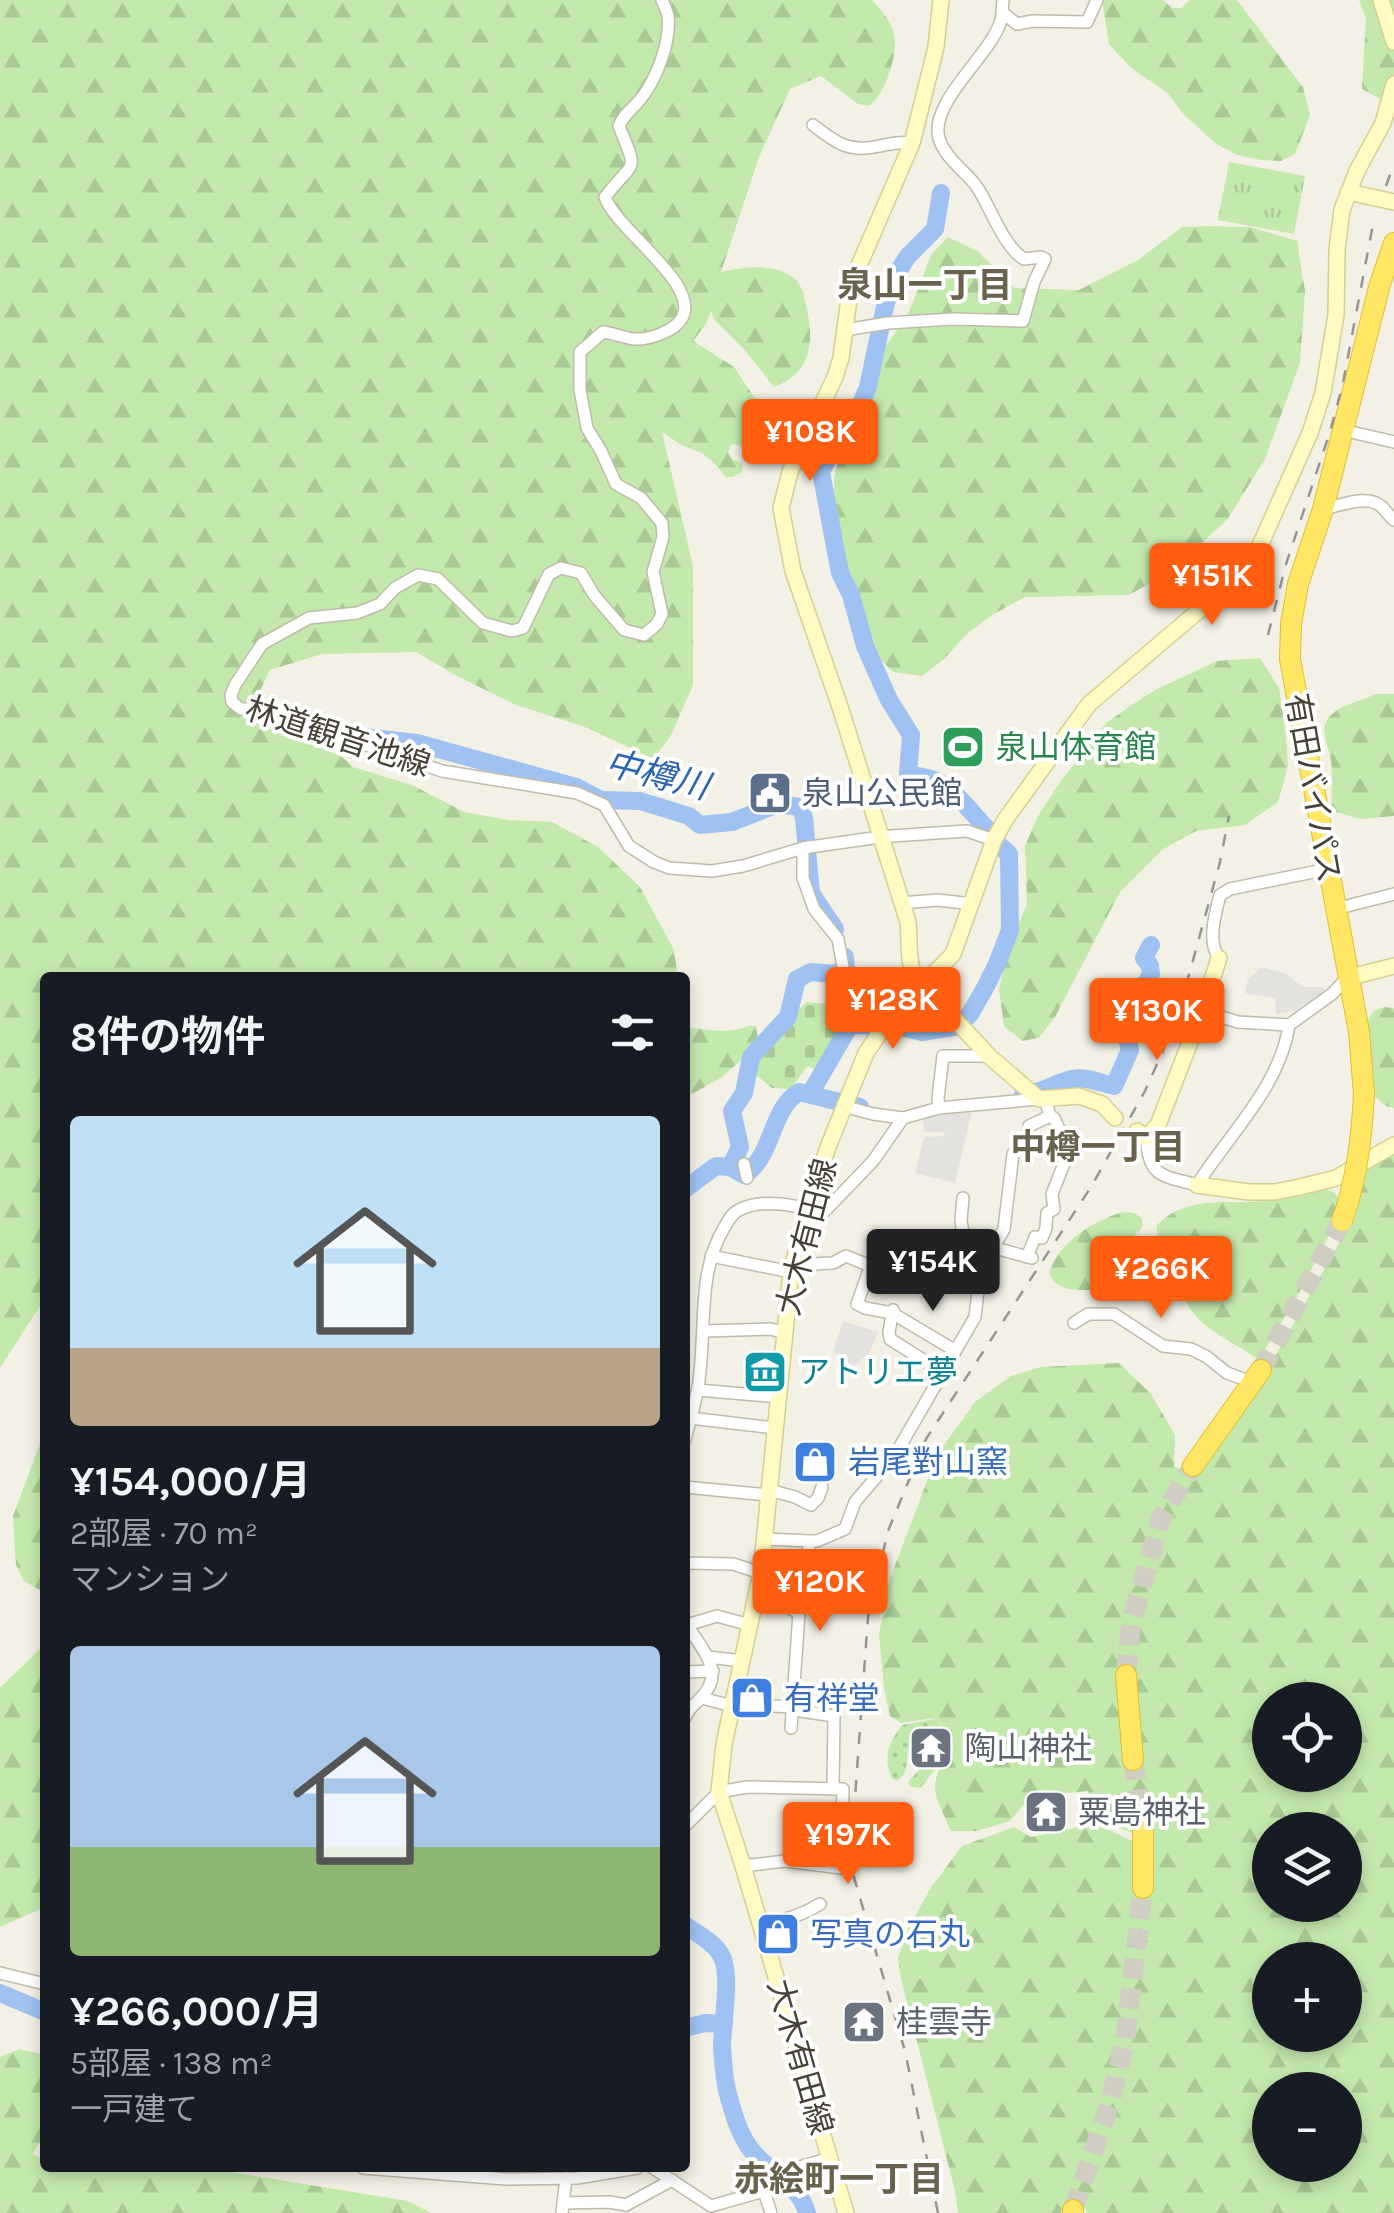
<!DOCTYPE html>
<html lang="ja">
<meta charset="utf-8">
<style>
body{margin:0;font-family:Karla,"Noto Sans JP",sans-serif;background:#20242c;color:#f1f3f6;height:100vh;display:flex;flex-direction:column;font-size:38px;white-space:nowrap}
*{box-sizing:border-box;margin:0}
p{font-size:32px;color:#9ea1a6}
.icon{flex:none;width:55px;height:55px;fill:none;stroke:currentColor;stroke-width:2;stroke-linecap:round;stroke-linejoin:round}
.map{position:relative;flex:1;overflow:hidden}
.panel{position:absolute;left:40px;top:972px;width:650px;height:1200px;display:flex;flex-direction:column;background:#171b24;border-radius:10px;box-shadow:0 5px 15px #0003}
.panel>*{flex:none}
.fabs{position:absolute;left:1252px;top:1682px;display:grid;gap:20px}
.fabs a{display:grid;place-items:center;width:110px;height:110px;border-radius:50%;background:#171b24;box-shadow:0 5px 15px #0003;font-size:50px}
.price{position:absolute;translate:-50% -85px;padding:0 22px;border-radius:10px;background:#ff5d10;color:#fff;font-size:32px;line-height:65px;filter:drop-shadow(0 2px 5px #0008)}
.price::after{content:'';position:absolute;left:50%;top:60px;width:30px;height:22px;margin-left:-15px;background:inherit;clip-path:polygon(0 0,100% 0,50% 100%)}
.price.active{background:#222;color:#fff}
ul{padding:0;list-style:none}
li{display:grid;align-content:center;gap:20px;height:530px;padding:0 30px}
li span{display:grid;place-items:center;height:310px;border-radius:10px;color:#555}
li>.icon{margin-inline-start:auto}
span .icon{width:180px;height:180px;fill:#fffc;stroke-width:1}
li b{font-size:42px}
h2{display:flex;justify-content:space-between;align-items:center;height:120px;padding:0 30px;font-size:42px}
.map>svg:first-child{display:block}
</style>
<div class="map">
<svg width="1394" height="2213" viewBox="0 0 1394 2213">
<defs>
<pattern id="grass-dots" width="8" height="8" patternUnits="userSpaceOnUse" patternTransform="scale(2.5)"><rect width="8" height="8" fill="#c3e9ad"/><path d="M2 2h.1M6 6h.1" fill="none" stroke="#a9c995" stroke-width="1.8" stroke-linecap="round"/></pattern>
<pattern id="forest-firs" width="22" height="20" patternUnits="userSpaceOnUse" patternTransform="scale(2.5)"><rect width="22" height="20" fill="#c3e9ad"/><path d="M5 1l3.5 6h-7zM16 11l3.5 6h-7z" fill="#a9c995"/></pattern>
<pattern id="cemetery-stones" width="16" height="16" patternUnits="userSpaceOnUse" patternTransform="scale(2.5)"><rect width="16" height="16" fill="#c3e9ad"/><path d="M2 7V4a2 2 0 0 1 4 0v3zM10 15v-3a2 2 0 0 1 4 0v3z" fill="#a9c995"/></pattern>
<pattern id="park-tufts" width="24" height="20" patternUnits="userSpaceOnUse" patternTransform="scale(2.5)"><rect width="24" height="20" fill="#c3e9ad"/><path d="M3 7l-1-3M5 7V3M7 7l1-3M15 17l-1-3M17 17v-4M19 17l1-3" fill="none" stroke="#a9c995"/></pattern>
</defs>
<rect width="100%" height="100%" fill="#f3f1e5"/>
<!-- grass -->
<path fill="url(#grass-dots)" d="M935 1719 948 1729 952 1746 921 1788 911 1787 908 1782 937 1751 941 1738 931 1731 926 1735H916C901 1749 914 1771 897 1781L892 1778C882 1757 889 1742 902 1725Z"/>
<!-- forest -->
<g fill="url(#forest-firs)" fill-rule="evenodd">
<path d="M0 0H872C880 9 891 21 894 33 899 53 885 95 869 106L858 104 821 76 790 89 759 157 721 272C743 267 777 262 796 280 803 287 805 300 807 309 814 344 811 373 774 387L744 349 714 319 711 311 706 324 693 341 734 367 756 400 763 436 755 452C746 451 741 445 732 444L728 452 732 459 743 464 742 472 733 477H726L713 462 702 453 683 446 662 432 693 566V685L671 735 654 759 585 727 516 705 457 676 416 652 322 654 270 670 251 709 268 728 341 756 353 767 412 785 464 812 509 820 552 822 598 847 640 887 674 950 678 977 45 978V1302L40 1306 0 1368Z"/>
<path d="M1102 0H1163L1172 8H1181L1190 0H1237L1303 87 1310 115 1295 154 1281 161 1261 160 1237 155 1215 143 1182 113 1168 93 1131 68 1109 44Z"/>
<path d="M1359 0H1394V100H1382L1362 89 1366 19Z"/>
<path d="M1209 226 1250 227 1297 241 1305 291 1300 363 1265 459 1227 520 1170 572 1129 595 1025 597 992 615 968 633 943 660 922 676 893 672 879 658 850 576 835 540 834 477 849 424 873 363 907 317 931 255 948 237 977 251 1015 288 1079 290 1138 260 1182 227Z"/>
<path d="M1260 658 1279 688 1286 736 1288 767 1278 802 1245 825 1196 831 1162 850 1120 892 1055 1017 1039 1038 1022 1041 1004 1026 999 989 1008 952 1027 904 1025 846 1038 816 1058 785 1106 723 1136 702 1157 689 1217 661Z"/>
<path d="M1375 694H1394V816L1361 819 1332 811C1331 794 1333 777 1331 761 1329 744 1317 730 1331 715 1343 703 1361 702 1375 694Z"/>
<path d="M1384 1007 1394 1008V1108L1386 1106 1374 1096C1372 1077 1361 1033 1370 1017 1374 1009 1376 1010 1384 1007Z"/>
<path d="M748 1026H756L759 1044 722 1077 685 1098V1027C705 1029 729 1035 748 1026Z"/>
<path d="M1394 1151V2213H1086V2209L1064 2204 1061 2213H958L955 2191 901 1979 898 1958 907 1931 930 1889 962 1846 1014 1827 1031 1837 1075 1828 1089 1820 1136 1843 1133 1890 1153 1888 1138 1833H1132L1091 1816 1088 1791 1030 1797 1010 1821 977 1831H951C933 1790 926 1786 953 1747L948 1728 934 1718 901 1723 890 1716 884 1687 879 1634 889 1581 937 1455 975 1402 1011 1376 1041 1367 1119 1363 1151 1394 1175 1435 1174 1467 1196 1473 1269 1367 1347 1229 1368 1168ZM1270 1700H1345V1775H1270ZM1270 1830H1345V1905H1270ZM1270 1960H1345V2035H1270ZM1270 2090H1345V2165H1270Z"/>
<path d="M1304 1189H1326L1335 1193 1339 1201 1335 1224 1298 1295 1259 1360C1238 1345 1206 1331 1191 1310 1184 1301 1184 1288 1183 1277 1168 1263 1155 1247 1157 1225 1189 1192 1234 1206 1273 1200 1284 1198 1294 1193 1304 1189Z"/>
<path d="M1123 1212 1134 1213 1142 1218 1143 1226 1115 1257 1106 1277 1094 1290C1076 1290 1058 1292 1049 1274 1058 1242 1093 1221 1123 1212Z"/>
<path d="M45 1430V1593L24 1581 16 1565 13 1516Z"/>
<path d="M45 1644V1910H38L0 1927V1688Z"/>
<path d="M19 2049 45 2055V2133L33 2154 45 2161V2168H206L408 2201 431 2213H0V2057Z"/>
</g>
<!-- cemetery -->
<path fill="url(#cemetery-stones)" d="M806 1002 853 1006 837 1028 840 1032 815 1070 808 1066 790 1089 772 1088 754 1073 756 1058Z"/>
<!-- park -->
<path fill="url(#park-tufts)" d="M1229 162 1305 176 1294 234 1218 220Z"/>
<!-- parking -->
<g fill="#e4e2de">
<path d="M1262 967 1284 973 1304 987H1322L1326 990 1295 1011 1276 1014 1275 998 1245 993 1248 979Z"/>
<path d="M942 1111H972L955 1183 915 1173 924 1137 945 1136 944 1132H924L923 1118Z"/>
<path d="M843 1321 878 1332 869 1353 854 1366 833 1352Z"/>
</g>
<g fill="none" stroke-linecap="round" stroke-linejoin="round">
<!-- river -->
<g stroke="#9fc2f2" stroke-width="18">
<path d="M941 193 935 229 908 256 892 281 884 311 868 387 858 411 839 436 821 472 840 573 851 595 865 646 889 700 911 735 908 773C918 778 930 776 940 783 959 794 974 816 990 832"/>
<path d="M345 735 417 743 576 787 601 800 640 801 689 816 700 825 732 822 778 804 800 807 804 818 811 893 835 929"/>
<path d="M810 1094 850 1025 896 1026 922 1032 959 1026 970 1014 985 988 997 964 1010 930 1009 854 999 845"/>
<path d="M1023 1095C1044 1093 1054 1083 1072 1079 1086 1076 1101 1083 1114 1086L1130 1050 1127 1038 1130 1020 1140 992 1151 974 1150 966 1144 958 1151 945"/>
<path d="M730 1167 740 1147 732 1111 744 1093 751 1057 788 1017 797 979 811 972 834 974 846 969 845 957"/>
<path d="M685 1189 716 1166 730 1167 744 1175C774 1156 770 1109 799 1092L860 1107"/>
<path d="M685 1925C696 1933 714 1942 721 1955 732 1973 722 2025 722 2047 723 2062 724 2079 728 2094 733 2112 739 2135 752 2151 769 2172 800 2185 807 2213"/>
<path d="M0 1993 45 2012"/>
<path d="M685 2028 705 2023 724 2024"/>
</g>
<!-- street-tunnel -->
<path stroke="#d0cec2" stroke-width="11" stroke-dasharray="11 5.5" stroke-linecap="butt" d="M843 1826 865 1830"/>
<!-- highway-tunnel -->
<g stroke="#d0cec2" stroke-width="20" stroke-dasharray="20 10" stroke-linecap="butt">
<path d="M1261 1370 1342 1221"/>
<path d="M1126 1675 1131 1624 1161 1518 1193 1466"/>
<path d="M1133 1760 1143 1831"/>
<path d="M1073 2210 1109 2106 1125 2042 1143 1888"/>
</g>
<defs>
<g id="street">
<path d="M662 0C663 2 668 14 668 16 671 42 656 81 639 101 630 111 624 114 619 126 639 175 635 158 605 197 616 230 701 284 682 318 675 331 649 340 634 339 625 338 613 333 603 332L580 352V389L587 428 601 451 616 484 641 498 662 523 663 537 653 572 662 614 657 624 644 635 624 630 594 595 581 573 561 568 549 574 523 628 512 631 483 623 438 579 418 575 395 588 380 604 357 613 309 618 262 644 235 685 231 695 232 702 241 709H270L288 715 320 733 355 741 442 771 577 793 604 805 629 846 654 862 669 868 712 871 743 866 803 848 880 837"/>
<path d="M1002 12 1017 24 1033 21 1087 22 1097 0"/>
<path d="M813 125C836 143 849 153 880 146 891 144 900 141 912 143"/>
<path d="M844 330 888 323 952 319 1023 321 1034 282 1045 259 1041 257 1024 259C1003 246 991 208 977 187 966 171 945 159 939 138 929 103 990 55 1000 23 1003 16 1002 7 1003 0"/>
<path d="M1342 430 1394 442"/>
<path d="M1323 509C1340 506 1368 493 1382 507 1386 511 1389 516 1394 520"/>
<path d="M876 837 967 831 994 840"/>
<path d="M809 847 803 848V878L814 909 838 939 847 989 884 1011"/>
<path d="M901 903 938 900 972 904"/>
<path d="M1335 909 1394 894"/>
<path d="M1219 958C1207 941 1215 915 1220 895L1230 889 1328 869"/>
<path d="M1202 1011 1238 1022 1289 1025"/>
<path d="M843 1106 873 1114 903 1118 939 1108 1039 1099"/>
<path d="M939 1108 938 1098 943 1056H989"/>
<path d="M1146 1137C1149 1178 1161 1175 1197 1185 1229 1134 1280 1087 1289 1025L1332 994 1347 978"/>
<path d="M744 1164 747 1178"/>
<path d="M963 1198 961 1220 969 1276 979 1282"/>
<path d="M995 1248 1032 1258"/>
<path d="M711 1256 791 1272"/>
<path d="M1027 1257 1035 1237 1042 1238 1046 1228 1047 1213 1054 1209 1052 1194 1069 1151 1054 1118 1050 1116"/>
<path d="M793 1265 833 1263 846 1256 890 1274"/>
<path d="M871 1265 857 1304 865 1308 892 1313 954 1350"/>
<path d="M893 1310 889 1332 890 1339 942 1372"/>
<path d="M1074 1323 1088 1314H1114L1163 1346 1191 1349 1207 1357 1227 1373 1252 1382"/>
<path d="M704 1331 771 1329 784 1333"/>
<path d="M698 1390 779 1397"/>
<path d="M690 1418 775 1428"/>
<path d="M685 1440C689 1423 695 1405 698 1387 707 1335 696 1274 724 1228 728 1221 732 1213 739 1210 764 1197 798 1206 823 1213L873 1161 903 1118"/>
<path d="M685 1487 768 1495"/>
<path d="M769 1490 795 1497 811 1505 818 1498 822 1487"/>
<path d="M765 1539 810 1541 805 1570 784 1605"/>
<path d="M810 1541H817L845 1529 855 1502 895 1455 975 1317 979 1282 985 1263 1004 1229 1013 1154 1027 1137 1029 1126 1050 1116 1045 1099"/>
<path d="M685 1563 733 1564 761 1573"/>
<path d="M800 1580 830 1587"/>
<path d="M756 1602 784 1605 799 1613 791 1728"/>
<path d="M685 1621C697 1644 725 1668 705 1693 698 1703 689 1706 685 1718"/>
<path d="M687 1625 717 1616 750 1625"/>
<path d="M708 1657 742 1661"/>
<path d="M685 1672 713 1671"/>
<path d="M702 1698 732 1706"/>
<path d="M732 1704 794 1707"/>
<path d="M794 1710 834 1716 833 1789"/>
<path d="M685 1826 719 1792 747 1787 843 1789 841 1868 785 1861 743 1866"/>
<path d="M760 1924C782 1922 802 1915 820 1904"/>
<path d="M0 1973 45 1984"/>
<path d="M363 2168 506 2179 577 2178 637 2168"/>
<path d="M653 2168 711 2206 764 2191 793 2169 830 2158"/>
<path d="M764 2191 771 2213"/>
<path d="M563 2203 609 2202 626 2205 672 2180"/>
<path d="M562 2213 566 2178"/>
</g>
<g id="secondary">
<path d="M941 0 936 47 912 143 851 284 841 358 835 377 790 472 781 508 793 571 840 707 908 922C910 940 907 964 916 978L990 1057 1039 1099 1079 1096 1102 1104 1115 1118"/>
<path d="M1381 0 1394 42"/>
<path d="M1348 192 1394 202"/>
<path d="M1347 978 1394 966"/>
<path d="M1137 1131 1146 1137 1158 1125 1202 1011 1219 958"/>
<path d="M1197 1185 1249 1192H1274L1300 1187 1336 1178 1394 1145"/>
<path d="M846 2213 743 1866 719 1792 724 1744 761 1573 791 1272 802 1229 828 1147 866 1053 889 1019 953 954 994 840 1005 820 1089 704 1223 590 1254 559 1310 433 1323 393 1336 315 1337 250 1342 210 1357 171 1383 123 1394 84"/>
</g>
<g id="highway">
<path d="M1364 1094 1359 1032 1290 659 1291 624 1298 584 1323 509 1380 284 1394 243"/>
<path d="M1193 1466 1261 1370"/>
<path d="M1126 1675 1133 1760"/>
<path d="M1143 1888V1831"/>
<path d="M1073 2213V2210"/>
</g>
</defs>
<!-- street casing -->
<use href="#street" stroke="#bfbba8" stroke-width="14"/>
<!-- secondary casing -->
<use href="#secondary" stroke="#d5cf94" stroke-width="18"/>
<!-- highway casing -->
<use href="#highway" stroke="#e1bf31" stroke-width="22"/>
<!-- street -->
<use href="#street" stroke="#fff" stroke-width="11"/>
<!-- secondary -->
<use href="#secondary" stroke="#fffbc3" stroke-width="15"/>
<!-- highway -->
<use href="#highway" stroke="#ffe664" stroke-width="20"/>
<!-- rail -->
<g stroke="#959595" stroke-width="2.5" stroke-dasharray="12 12" stroke-linecap="butt">
<path d="M1386 186 1394 164"/>
<path d="M1268 635 1286 564 1330 432 1343 383 1374 219"/>
<path d="M938 2213 905 2051 853 1874 855 1798 868 1617 888 1531 926 1439 1091 1187 1145 1091 1162 1053 1187 982 1220 862 1229 816"/>
</g>
<defs>
<path id="highway-bridge" d="M1342 1221C1357 1180 1362 1137 1364 1094"/>
</defs>
<!-- highway-bridge casing -->
<use href="#highway-bridge" stroke="#e1bf31" stroke-width="22" stroke-linecap="butt"/>
<!-- highway-bridge -->
<use href="#highway-bridge" stroke="#ffe664" stroke-width="20"/>
</g>
<!-- icons -->
<defs>
<symbol id="stadium-square" viewBox="-11 -11 22 22"><rect x="-9" y="-9" width="18" height="18" rx="4" fill="#2e9e5b" stroke="#fff"/><path d="M0-5a6.5 5 0 1 0 0 10a6.5 5 0 1 0 0-10ZM-3.5-1.8h7v3.6h-7Z" fill="#fff"/></symbol>
<symbol id="civic-square" viewBox="-11 -11 22 22"><rect x="-9" y="-9" width="18" height="18" rx="4" fill="#5c6f8a" stroke="#fff"/><path d="M-.6-6.5H3V-4.5H.6V-3L4-1V1h2V6H-6V1h2V-1L-.6-3ZM-1.2 2.5V6h2.4V2.5Z" fill="#fff"/></symbol>
<symbol id="museum-square" viewBox="-11 -11 22 22"><rect x="-9" y="-9" width="18" height="18" rx="4" fill="#0f9aa8" stroke="#fff"/><path d="M0-6L6-3V-2H-6V-3ZM-5-1h2V3h-2ZM-1-1h2V3h-2ZM3-1h2V3H3ZM-6 4H6V6H-6Z" fill="#fff"/></symbol>
<symbol id="shop-square" viewBox="-11 -11 22 22"><rect x="-9" y="-9" width="18" height="18" rx="4" fill="#3f7fe0" stroke="#fff"/><path d="M-5-2.5h2.3a2.7 3.5 0 0 1 5.4 0H5L5.5 6h-11ZM-1.5-2.5h3a1.5 2.3 0 0 0-3 0Z" fill="#fff"/></symbol>
<symbol id="temple-square" viewBox="-11 -11 22 22"><rect x="-9" y="-9" width="18" height="18" rx="4" fill="#6b7280" stroke="#fff"/><path d="M0-6L5-2H3V0L6.5 2.5H4V6H1.5V3h-3V6H-4V2.5H-6.5L-3 0V-2H-5Z" fill="#fff"/></symbol>
</defs>
<g fill-rule="evenodd">
<use href="#stadium-square" x="938" y="722" width="50" height="50"/>
<use href="#civic-square" x="745" y="768" width="50" height="50"/>
<use href="#museum-square" x="740" y="1347" width="50" height="50"/>
<use href="#shop-square" x="790" y="1437" width="50" height="50"/>
<use href="#shop-square" x="727" y="1673" width="50" height="50"/>
<use href="#temple-square" x="906" y="1723" width="50" height="50"/>
<use href="#temple-square" x="1021" y="1787" width="50" height="50"/>
<use href="#shop-square" x="753" y="1909" width="50" height="50"/>
<use href="#temple-square" x="839" y="1997" width="50" height="50"/>
</g>
<g text-anchor="middle" dominant-baseline="central" stroke-width="8" stroke-linejoin="round" paint-order="stroke">
<!-- street labels -->
<g font-size="32" fill="#464235" stroke="#fff">
<text transform="translate(338 737) rotate(18)">林道観音池線</text>
<text transform="translate(1313 788) rotate(80)">有田バイパス</text>
<text transform="translate(807 1237) rotate(-76)">大木有田線</text>
<text transform="translate(800 2057) rotate(74)">大木有田線</text>
</g>
<!-- leisure labels -->
<g font-size="32" fill="#27864d" stroke="#fff" text-anchor="start">
<text x="996" y="747">泉山体育館</text>
</g>
<!-- service labels -->
<g font-size="32" fill="#4e5e75" stroke="#fff" text-anchor="start">
<text x="802" y="793">泉山公民館</text>
</g>
<!-- culture labels -->
<g font-size="32" fill="#0d838f" stroke="#fff" text-anchor="start">
<text x="798" y="1372">アトリエ夢</text>
</g>
<!-- shop labels -->
<g font-size="32" fill="#366cbe" stroke="#fff" text-anchor="start">
<text x="848" y="1462">岩尾對山窯</text>
<text x="784" y="1698">有祥堂</text>
<text x="810" y="1934">写真の石丸</text>
</g>
<!-- worship labels -->
<g font-size="32" fill="#5b616d" stroke="#fff" text-anchor="start">
<text x="964" y="1748">陶山神社</text>
<text x="1078" y="1812">粟島神社</text>
<text x="896" y="2022">桂雲寺</text>
</g>
<!-- neighbourhood labels -->
<g font-size="35" font-weight="bold" fill="#69624c" stroke="#fff">
<text x="925" y="285">泉山一丁目</text>
<text x="1098" y="1147">中樽一丁目</text>
<text x="839" y="2179">赤絵町一丁目</text>
</g>
<!-- water labels -->
<g font-size="35" font-style="italic" fill="#2b63b5" stroke="#fff">
<text transform="translate(657 775) rotate(14)">中樽川</text>
</g>
</g>
</svg>
<div class="fabs">
<a><svg class="icon" aria-label="locate" viewBox="0 0 24 24"><circle cx="12" cy="12" r="6"/><path d="M12 2v4M12 18v4M2 12h4M18 12h4"/></svg></a>
<a><svg class="icon" aria-label="layers" viewBox="0 0 24 24"><path d="M12 4l9 5-9 5-9-5zM3 14l9 5 9-5"/></svg></a>
<a>+</a>
<a>−</a>
</div>
<b class="price" style="left:810px;top:484px">¥108K</b>
<b class="price" style="left:1212px;top:628px">¥151K</b>
<b class="price" style="left:893px;top:1052px">¥128K</b>
<b class="price" style="left:1157px;top:1063px">¥130K</b>
<b class="price active" style="left:933px;top:1314px">¥154K</b>
<b class="price" style="left:1161px;top:1321px">¥266K</b>
<b class="price" style="left:820px;top:1634px">¥120K</b>
<b class="price" style="left:848px;top:1887px">¥197K</b>
<section class="panel">
<h2>8件の物件<svg class="icon" aria-label="filters" viewBox="0 0 24 24"><path d="M4 7h16M4 17h16"/><circle cx="9" cy="7" r="2"/><circle cx="15" cy="17" r="2"/></svg></h2>
<ul>
<li><span style="background:linear-gradient(#bfe0f5 75%,#b9a48a 0)"><svg class="icon" aria-label="home" viewBox="0 0 24 24"><path d="M3 11l9-7 9 7M6 9v11h12V9"/></svg></span><div><b>¥154,000/月</b><p>2部屋 · 70 m²</p><p>マンション</p></div></li>
<li><span style="background:linear-gradient(#a9c7e8 65%,#8fb573 0)"><svg class="icon" aria-label="home" viewBox="0 0 24 24"><path d="M3 11l9-7 9 7M6 9v11h12V9"/></svg></span><div><b>¥266,000/月</b><p>5部屋 · 138 m²</p><p>一戸建て</p></div></li>
</ul>
</section>
</div>
